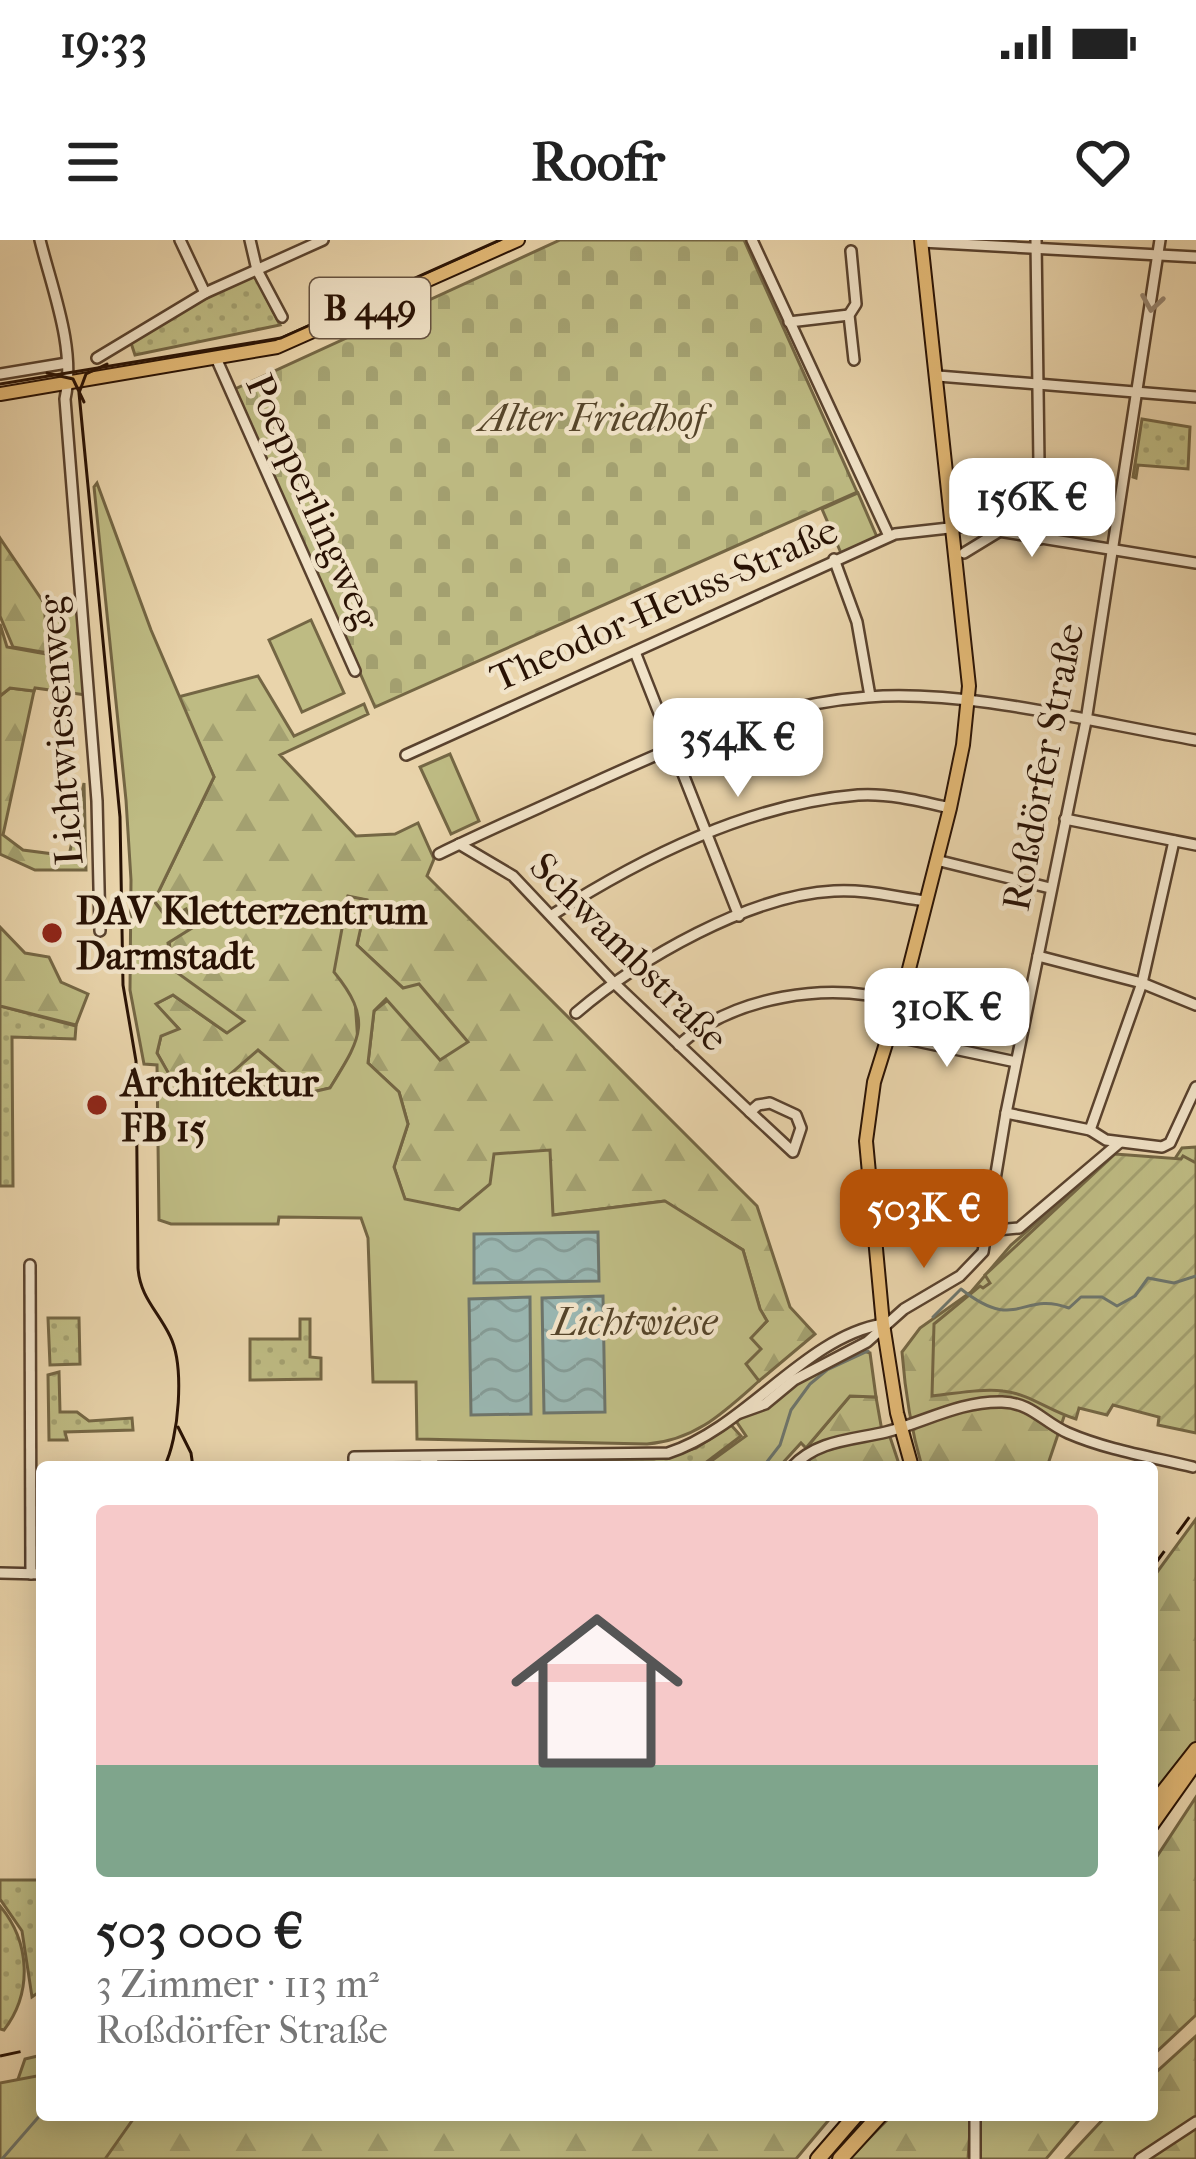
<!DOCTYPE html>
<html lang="de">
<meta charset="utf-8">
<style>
body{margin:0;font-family:"IM FELL French Canon",serif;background:#f2f2f2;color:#222;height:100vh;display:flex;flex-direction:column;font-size:45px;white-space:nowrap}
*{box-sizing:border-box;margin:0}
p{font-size:39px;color:#767676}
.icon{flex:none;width:66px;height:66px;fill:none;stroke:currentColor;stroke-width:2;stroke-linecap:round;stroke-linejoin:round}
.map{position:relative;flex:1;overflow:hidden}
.details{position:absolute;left:36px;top:1221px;width:1122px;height:660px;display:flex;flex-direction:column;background:#fff;border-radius:12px;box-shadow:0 6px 30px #0003}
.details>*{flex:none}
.price{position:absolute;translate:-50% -102px;padding:0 27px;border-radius:24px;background:#fff;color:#222;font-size:39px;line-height:78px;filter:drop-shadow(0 3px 6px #0008)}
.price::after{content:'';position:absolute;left:50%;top:72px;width:36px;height:27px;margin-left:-18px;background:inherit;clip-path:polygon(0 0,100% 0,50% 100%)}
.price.on{background:#b45309;color:#fff}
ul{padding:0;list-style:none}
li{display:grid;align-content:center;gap:24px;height:636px;padding:0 60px}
li span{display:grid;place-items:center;height:372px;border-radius:12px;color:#555}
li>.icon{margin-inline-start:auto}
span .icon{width:216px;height:216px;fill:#fffc;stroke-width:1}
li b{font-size:51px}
.status{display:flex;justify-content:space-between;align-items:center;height:84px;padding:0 60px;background:#fff;direction:ltr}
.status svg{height:33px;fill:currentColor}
header{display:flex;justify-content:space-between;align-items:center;height:156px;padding:0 60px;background:#fff;font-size:54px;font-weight:800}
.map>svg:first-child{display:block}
</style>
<div class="status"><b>19:33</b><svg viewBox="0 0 49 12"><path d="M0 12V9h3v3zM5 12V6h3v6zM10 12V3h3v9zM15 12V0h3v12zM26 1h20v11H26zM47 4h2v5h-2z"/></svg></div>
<header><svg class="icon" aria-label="menu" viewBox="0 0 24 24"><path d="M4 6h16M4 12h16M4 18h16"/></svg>Roofr<svg class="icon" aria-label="heart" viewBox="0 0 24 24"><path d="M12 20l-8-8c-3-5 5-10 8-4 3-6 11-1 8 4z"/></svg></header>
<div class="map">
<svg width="1196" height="1919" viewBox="0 0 1196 1919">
<defs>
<pattern id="grass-dots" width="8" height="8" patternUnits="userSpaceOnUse" patternTransform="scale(3)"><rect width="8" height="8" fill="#bebb83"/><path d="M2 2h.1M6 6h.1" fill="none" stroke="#a3a070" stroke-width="1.8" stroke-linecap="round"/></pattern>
<pattern id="forest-firs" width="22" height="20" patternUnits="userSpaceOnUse" patternTransform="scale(3)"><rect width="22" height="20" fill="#bebb83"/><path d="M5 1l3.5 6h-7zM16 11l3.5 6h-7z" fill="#a3a070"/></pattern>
<pattern id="cemetery-stones" width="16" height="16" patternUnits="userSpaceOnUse" patternTransform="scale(3)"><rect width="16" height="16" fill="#bebb83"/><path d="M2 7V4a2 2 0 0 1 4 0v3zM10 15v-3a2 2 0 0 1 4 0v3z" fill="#a3a070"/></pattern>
<pattern id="garden-furrows" width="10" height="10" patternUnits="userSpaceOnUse" patternTransform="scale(3)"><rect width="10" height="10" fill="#bebb83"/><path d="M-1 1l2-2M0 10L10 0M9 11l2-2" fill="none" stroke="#a3a070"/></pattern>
<pattern id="water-waves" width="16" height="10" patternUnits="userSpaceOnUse" patternTransform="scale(3)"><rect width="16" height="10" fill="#9ab7b2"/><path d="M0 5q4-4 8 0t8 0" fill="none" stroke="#859c97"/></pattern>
</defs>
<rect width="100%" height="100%" fill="#e9d4ab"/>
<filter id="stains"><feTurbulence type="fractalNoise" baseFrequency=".00167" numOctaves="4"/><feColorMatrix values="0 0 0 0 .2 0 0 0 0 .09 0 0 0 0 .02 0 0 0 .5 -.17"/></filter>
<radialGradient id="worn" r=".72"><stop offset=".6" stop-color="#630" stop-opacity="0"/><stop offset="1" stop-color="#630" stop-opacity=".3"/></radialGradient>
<!-- grass -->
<g fill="url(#grass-dots)" stroke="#746644" stroke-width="3">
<path d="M255 36 280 85 135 115 130 100 207 56Z"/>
<path d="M1142 179 1190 187 1188 229 1138 225 1136 238 1133 237Z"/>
<path d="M0 766 76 786 75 799 12 797 13 946H0Z"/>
<path d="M79 1078 80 1124 50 1125 48 1078Z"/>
<path d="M300 1079H310V1117L321 1118V1139L250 1140V1099H300Z"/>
<path d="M59 1132 60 1172H77L89 1181 132 1178 133 1190 65 1192 67 1200H49L48 1135Z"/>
<path d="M731 1185 741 1196 700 1227H428L444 1221 654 1219 696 1208Z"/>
<path d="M0 1640H42V1750L32 1757 22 1691 0 1659Z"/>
<path d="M0 1666C30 1702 33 1752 4 1790L0 1789Z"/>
</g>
<!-- forest -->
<g fill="url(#forest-firs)" stroke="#746644" stroke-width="3">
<path d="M0 298 44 363 48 413 13 407 0 376Z"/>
<path d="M258 436 294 496 364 464 368 474 280 515 356 596 395 594 418 583 434 619 427 636 757 966 790 1067 815 1094 759 1141 745 1125 755 1105 750 1098 767 1081 760 1069 743 1010 664 961 553 975 491 944 459 970 405 960 394 927 408 884 399 852 368 823 374 771 403 748 357 705 366 660 348 657 358 803 330 848 287 858C237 829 229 842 178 851L157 813 161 796 178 788 155 764 173 755 227 793 172 729 167 678 154 661 214 537 178 457Z"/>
<path d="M10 448 34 451 3 595 23 610 69 616 84 543 86 630H35L0 614V456Z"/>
<path d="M0 687 25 713 49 717 61 742 88 754 76 785 0 766Z"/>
<path d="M1196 907V995L1075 1144 1047 1227H922C911 1189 905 1151 902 1112L920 1088 971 1052 1011 1005 1109 920 1172 923 1182 908Z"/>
<path d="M850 1156 876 1157 882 1191 890 1197 900 1227H802L815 1214 806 1208Z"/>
<path d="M1196 1279V1509L1152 1565V1339Z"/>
<path d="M1196 1557V1775L1152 1816V1624Z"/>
<path d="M1196 1796V1919H1066L1107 1875H1152V1836Z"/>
<path d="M42 1815V1875H833L796 1919H0V1891L25 1819Z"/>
<path d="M892 1875H971L968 1919H849Z"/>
<path d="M979 1875H1083L1046 1919H980Z"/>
</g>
<!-- cemetery -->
<path fill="url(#cemetery-stones)" stroke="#746644" stroke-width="3" d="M560 0H744L857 252 375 467 235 149Z"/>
<!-- park -->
<g fill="#bebb83" stroke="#746644" stroke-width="3">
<path d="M97 243 151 390 214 537 154 661 167 678 186 669 192 688 168 703 172 729 244 781 227 793 173 755 156 764 179 789 161 796 157 813 178 850 200 847 209 828 227 837 258 810 284 832 266 846 287 858 330 848C360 799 374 781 334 732L348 656 367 660 357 705 403 748 419 744 468 802 440 820 386 759 374 771 368 823 399 852 408 884 394 927 405 959 459 970 490 944 494 914 550 910 553 975 665 961 743 1010 760 1069 767 1081 751 1098 761 1109 746 1124 759 1141C724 1172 696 1200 647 1204L417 1199 416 1142H373L368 998 361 978 279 977 278 984H171L159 980 157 825 144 824 130 750 131 640 126 560 94 247Z"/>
<path d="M858 253 877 297 841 313 822 269Z"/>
<path d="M80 366 86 455 35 448 34 451 10 448 0 456V384L7 407 46 414 49 386Z"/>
<path d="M311 380 344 453 302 472 269 400Z"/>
<path d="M450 514 479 581 451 594 420 527Z"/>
<path d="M861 1110 870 1113 876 1157 850 1156 806 1208 801 1203 779 1227H703L746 1196 736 1181 806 1138Z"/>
<path d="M42 1835V1875H136L105 1919H0V1843Z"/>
</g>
<!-- garden -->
<path fill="url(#garden-furrows)" stroke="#746644" stroke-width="3" d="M1115 914 1181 919 1183 916 1196 923V1193L1158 1185 1159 1177 1113 1165 1107 1175 1079 1168 1076 1179C1049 1171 1030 1154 1003 1151 981 1148 954 1154 932 1156L934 1084 980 1046 983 1048 990 1043 985 1035Z"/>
<!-- water -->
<g fill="url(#water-waves)" stroke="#6d756c" stroke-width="3">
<path d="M598 992 599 1041 474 1043V994Z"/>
<path d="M603 1056 605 1172 544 1173 542 1058Z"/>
<path d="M530 1057 531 1174 471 1175 469 1059Z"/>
</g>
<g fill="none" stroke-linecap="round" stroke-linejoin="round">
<!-- stream -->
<g stroke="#6d756c" stroke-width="3">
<path d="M933 1077 961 1049C1018 1094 1021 1050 1069 1068L1081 1057H1102L1117 1066 1135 1056 1148 1038 1174 1043 1196 1036"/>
<path d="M763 1227 780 1205 791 1170 810 1144 827 1130 868 1111"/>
<path d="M2 1919 42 1873"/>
</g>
<defs>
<g id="minor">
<path d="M40 0C52 49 76 108 65 159L97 561 100 691"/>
<path d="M180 0 205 53"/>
<path d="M250 0 257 30 282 77"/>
<path d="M752 0 889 296"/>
<path d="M1036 0 1040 299"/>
<path d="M922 2 1196 17"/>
<path d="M851 11 856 64 849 75 854 120"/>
<path d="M789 82 849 75"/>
<path d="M97 118 205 53 323 0"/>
<path d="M216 118 355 431"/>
<path d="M0 134 67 123"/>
<path d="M938 136 1196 157"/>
<path d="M964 313 1000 291"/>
<path d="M834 319 857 382 870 456"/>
<path d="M635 412 739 676"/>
<path d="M406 515 895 294 967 286 1196 323"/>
<path d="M1065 579 1196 605"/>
<path d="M459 604 513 636 613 742 750 872"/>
<path d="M439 614C488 590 539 568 589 545 680 504 767 464 868 457 967 449 1096 483 1196 500"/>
<path d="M936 620 1050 648"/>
<path d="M552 675C643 617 749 564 858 555 889 553 920 561 950 568"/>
<path d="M1038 716 1142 743 1196 765"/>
<path d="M576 773C639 719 750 655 834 651 865 649 895 657 926 661"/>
<path d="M888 795 1016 822"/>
<path d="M679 805C734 756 829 741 898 762"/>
<path d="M770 863 796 875 801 888 793 912 750 872 758 865Z"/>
<path d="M1006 873 1090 890 1106 900 1162 907 1170 903 1196 847"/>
<path d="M1090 890 1142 743 1174 601"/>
<path d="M987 991 1019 988 1119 903"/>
<path d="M30 1025 31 1334"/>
<path d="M740 1173 765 1164 794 1140 867 1102 904 1069 960 1036 983 1012 1006 873 1086 481 1160 0"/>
<path d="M354 1226 422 1225 433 1219"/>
<path d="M354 1227V1217L668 1213C746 1188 805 1097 883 1084"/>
<path d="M792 1227C817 1200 852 1200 886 1192 925 1182 960 1161 1002 1162 1032 1163 1043 1182 1068 1193 1107 1210 1152 1217 1193 1227"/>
<path d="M0 1333 42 1334"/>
<path d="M975 1919V1875"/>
<path d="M1140 1919 1196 1882"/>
</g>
<g id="major">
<path d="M0 154 277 107 518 0"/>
<path d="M912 1227 897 1173 883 1084 866 901 874 842 908 733 950 568 963 505 969 446 921 0"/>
<path d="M1152 1565 1196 1509"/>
<path d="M1152 1585 1196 1523"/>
</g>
<g id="highway">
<path d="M818 1919 856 1875"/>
<path d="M840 1919 880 1875"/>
</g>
</defs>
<!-- minor casing -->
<use href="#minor" stroke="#59422e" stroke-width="14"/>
<!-- major casing -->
<use href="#major" stroke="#291204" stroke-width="16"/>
<!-- highway casing -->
<use href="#highway" stroke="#291204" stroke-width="18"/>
<!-- minor -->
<use href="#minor" stroke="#f1e3c8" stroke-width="9"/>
<!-- major -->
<use href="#major" stroke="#e4ba76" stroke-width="12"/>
<!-- highway -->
<use href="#highway" stroke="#e4ba76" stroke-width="14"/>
<!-- tram -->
<g stroke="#291204" stroke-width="3">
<path d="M107 124 86 134 79 153 120 577 123 745 136 821 138 1028C140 1057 158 1071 170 1096 185 1126 179 1199 164 1227"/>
<path d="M47 133 73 139 84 162"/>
<path d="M0 144 281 98 500 0"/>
<path d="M178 1187 191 1213 193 1227"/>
</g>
<!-- rail -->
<g stroke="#291204" stroke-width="3" stroke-dasharray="21 21" stroke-linecap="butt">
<path d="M1152 1328 1196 1268"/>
<path d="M0 1816 42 1807"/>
</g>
</g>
<!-- one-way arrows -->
<defs><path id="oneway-chevron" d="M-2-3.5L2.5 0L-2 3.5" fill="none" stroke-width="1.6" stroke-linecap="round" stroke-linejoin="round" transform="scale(3)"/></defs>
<use stroke="#978570" href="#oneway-chevron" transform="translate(1152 63) rotate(99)"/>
<!-- markers -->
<g fill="#8f2418" stroke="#f1e3c8" stroke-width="4.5">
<circle cx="52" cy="693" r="12"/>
<circle cx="97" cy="865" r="12"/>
</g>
<g text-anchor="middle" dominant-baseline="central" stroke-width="9" stroke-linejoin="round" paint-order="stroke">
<!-- shield labels -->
<rect fill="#f1e3c8" stroke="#65513f" stroke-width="3" x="310" y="38" width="120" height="60" rx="9"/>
<g font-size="36" font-weight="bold" fill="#291204">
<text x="370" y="68">B 449</text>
</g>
<!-- park labels -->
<g font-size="39" font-style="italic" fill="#56452a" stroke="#f1e3c8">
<text x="592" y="178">Alter Friedhof</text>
<text x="635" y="1082">Lichtwiese</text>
</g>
<!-- street labels -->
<g font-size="39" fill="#291204" stroke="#f1e3c8">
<text transform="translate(313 262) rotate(66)">Poepperlingweg</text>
<text transform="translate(664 364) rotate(-24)">Theodor-Heuss-Straße</text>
<text transform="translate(60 490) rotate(-94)">Lichtwiesenweg</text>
<text transform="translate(1043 527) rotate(-79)">Roßdörfer Straße</text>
<text transform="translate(629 712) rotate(45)">Schwambstraße</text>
</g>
<!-- poi labels -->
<g font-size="39" font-weight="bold" fill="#291204" stroke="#f1e3c8" text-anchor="start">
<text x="76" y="671">DAV Kletterzentrum<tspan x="76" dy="45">Darmstadt</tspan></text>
<text x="121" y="843">Architektur<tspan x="121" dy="45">FB 15</tspan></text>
</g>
</g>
<rect width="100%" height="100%" filter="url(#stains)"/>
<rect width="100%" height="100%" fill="url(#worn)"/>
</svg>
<b class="price" style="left:1032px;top:320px">156K €</b>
<b class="price" style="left:738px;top:560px">354K €</b>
<b class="price" style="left:947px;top:830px">310K €</b>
<b class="price on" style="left:924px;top:1031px">503K €</b>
<section class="details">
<ul>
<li><span style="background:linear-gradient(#f6c9c9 70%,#7fa58c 0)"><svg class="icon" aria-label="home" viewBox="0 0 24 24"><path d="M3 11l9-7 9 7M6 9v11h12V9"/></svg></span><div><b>503 000 €</b><p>3 Zimmer · 113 m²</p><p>Roßdörfer Straße</p></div></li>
</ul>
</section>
</div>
